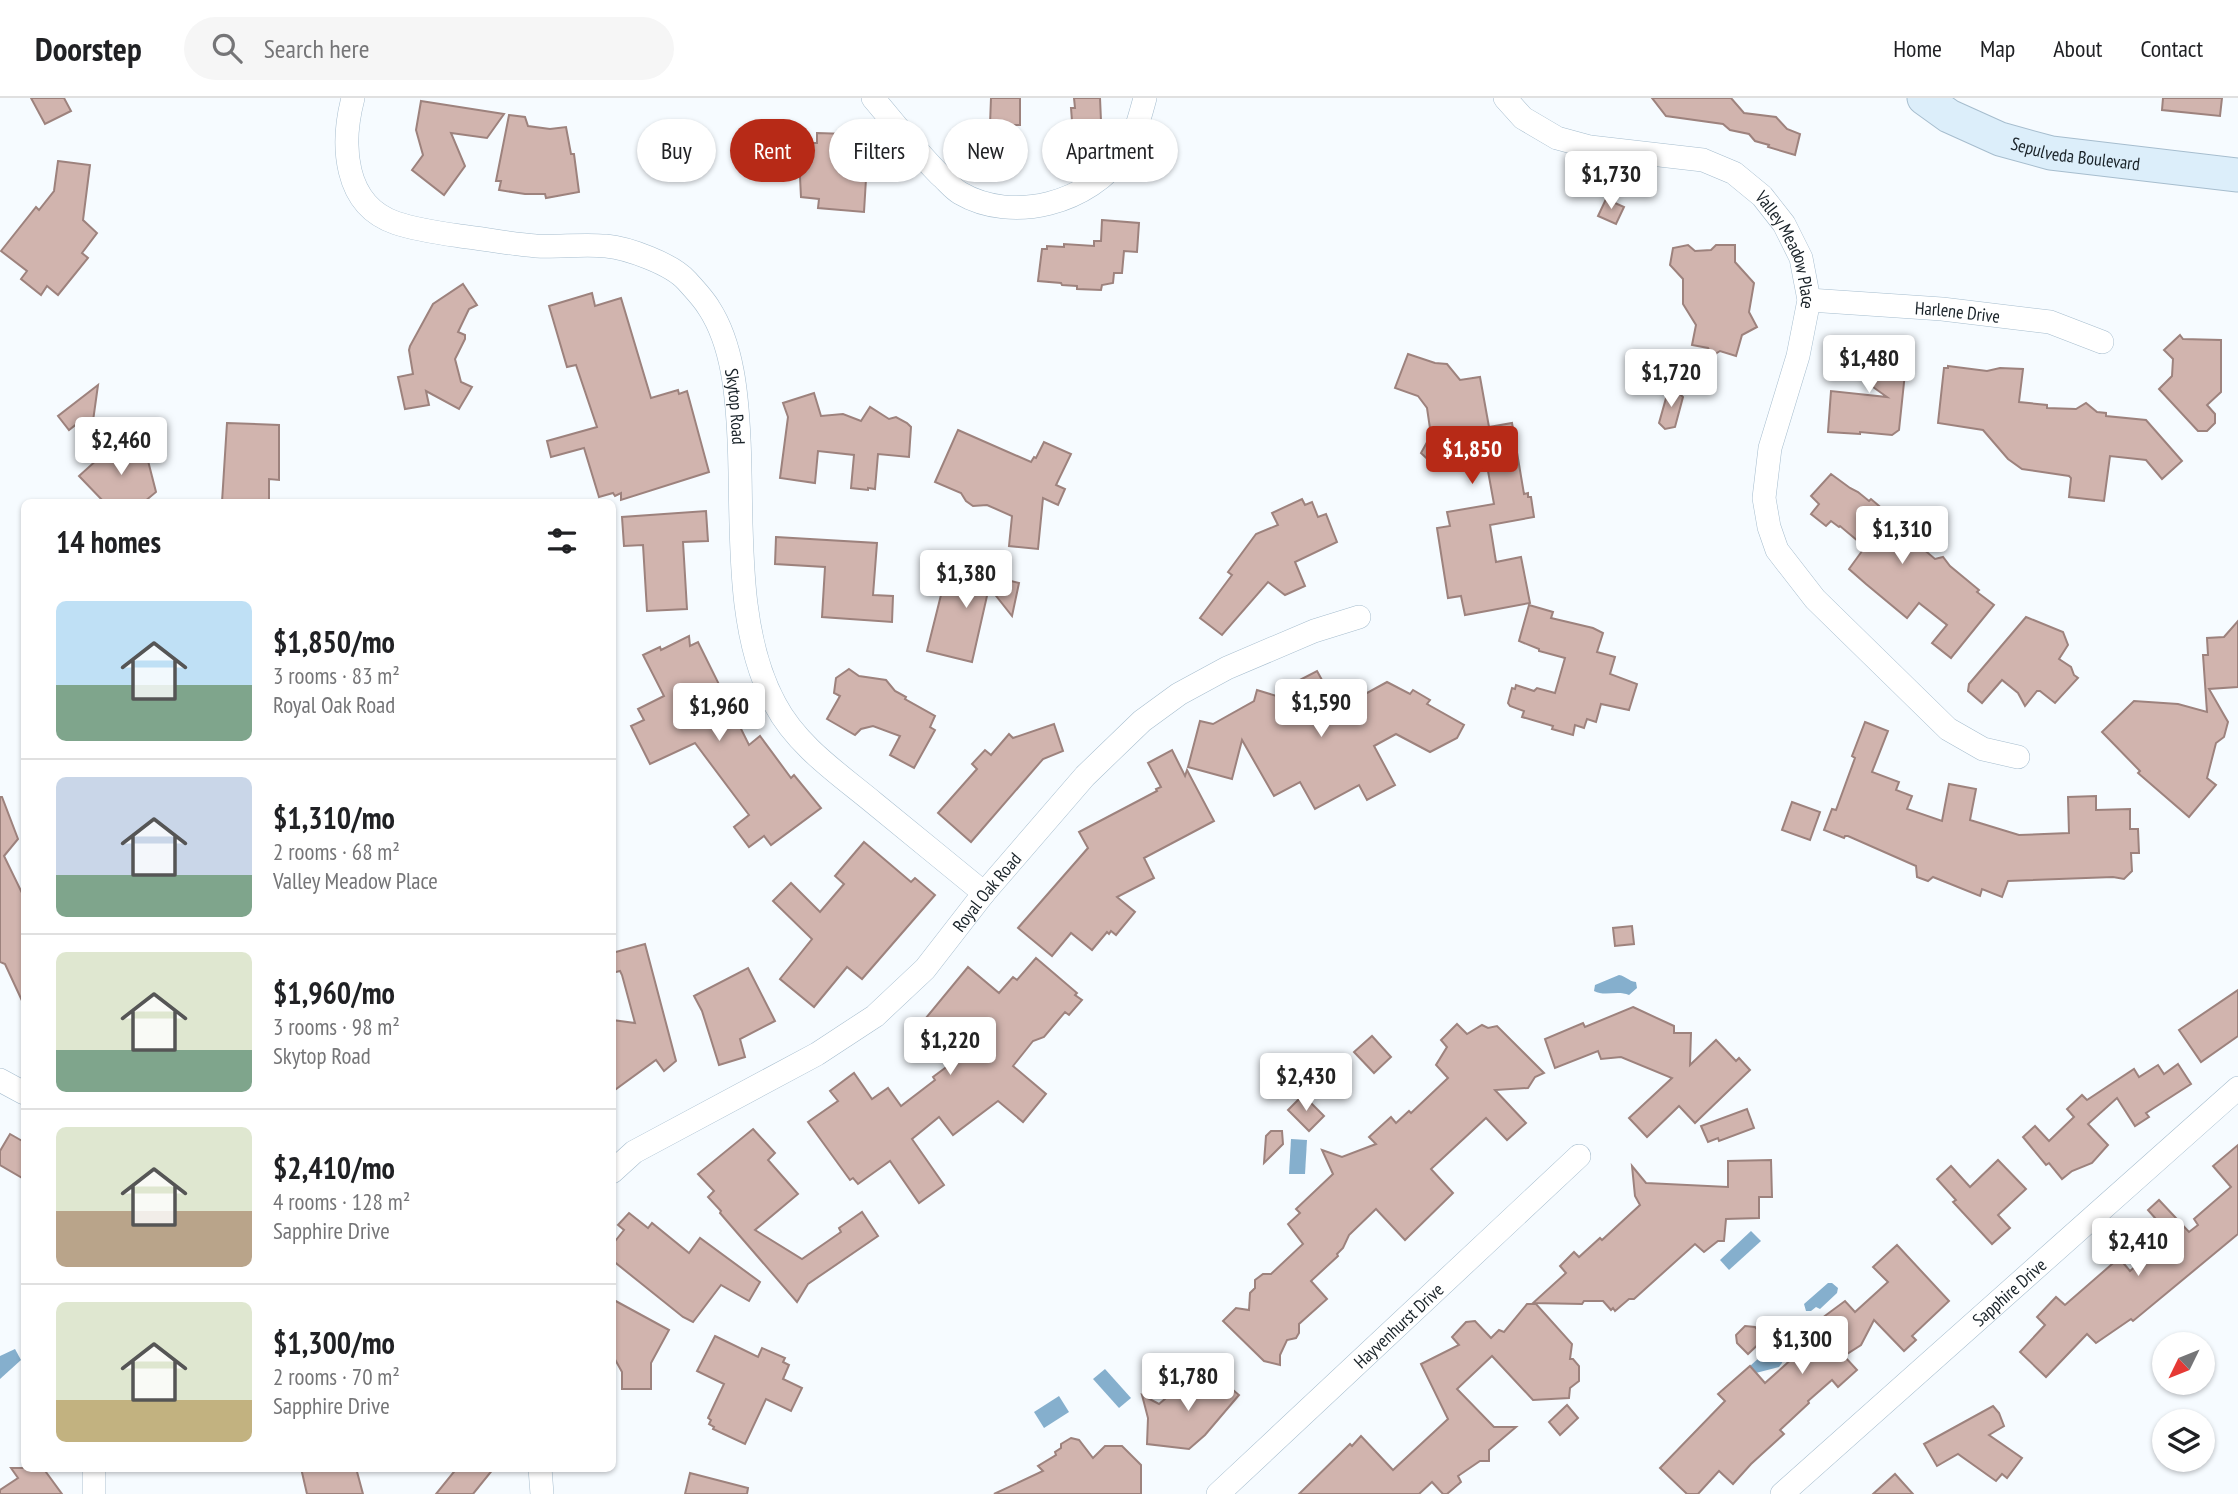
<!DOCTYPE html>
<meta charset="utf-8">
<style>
body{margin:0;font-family:"PT Sans Narrow",sans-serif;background:#f6f6f6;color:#202124;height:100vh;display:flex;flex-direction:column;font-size:26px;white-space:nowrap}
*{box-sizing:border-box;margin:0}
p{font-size:23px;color:#757577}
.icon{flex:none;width:38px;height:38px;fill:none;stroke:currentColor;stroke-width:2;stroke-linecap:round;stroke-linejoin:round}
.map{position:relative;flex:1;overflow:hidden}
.drawer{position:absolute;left:21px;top:401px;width:595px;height:973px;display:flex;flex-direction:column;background:#fff;border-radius:10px;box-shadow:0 2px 5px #0004}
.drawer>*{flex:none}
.top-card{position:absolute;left:637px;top:21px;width:665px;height:63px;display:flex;gap:14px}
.needle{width:46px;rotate:227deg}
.tools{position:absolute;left:2152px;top:1234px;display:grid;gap:14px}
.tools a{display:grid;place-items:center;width:63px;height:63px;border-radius:50%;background:#fff;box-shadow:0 2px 5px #0004;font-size:35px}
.price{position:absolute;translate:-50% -60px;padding:0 16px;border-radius:7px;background:#fff;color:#222;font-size:23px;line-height:46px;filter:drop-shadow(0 2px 4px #0008)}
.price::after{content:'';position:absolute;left:50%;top:42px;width:21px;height:16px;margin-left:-10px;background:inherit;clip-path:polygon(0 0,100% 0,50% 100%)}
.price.active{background:#b72a17;color:#fff}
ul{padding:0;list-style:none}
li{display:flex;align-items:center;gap:21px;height:175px;padding:0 35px}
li+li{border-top:2px solid #e0e0e0}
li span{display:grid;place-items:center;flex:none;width:196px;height:140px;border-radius:10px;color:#555}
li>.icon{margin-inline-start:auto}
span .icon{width:84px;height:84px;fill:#fffc;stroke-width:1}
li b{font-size:30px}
h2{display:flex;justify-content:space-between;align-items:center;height:84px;padding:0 35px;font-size:30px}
.pill{padding:0 24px;border-radius:32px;background:#fff;box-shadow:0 2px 5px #0004;font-size:24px;line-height:63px}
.pill.active{background:#b72a17;color:#fff}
header{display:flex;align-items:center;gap:42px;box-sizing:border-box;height:98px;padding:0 35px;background:#fff;border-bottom:2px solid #e0e0e0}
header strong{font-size:33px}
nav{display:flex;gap:38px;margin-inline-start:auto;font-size:24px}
.search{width:490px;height:63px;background:#f6f6f6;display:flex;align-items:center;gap:18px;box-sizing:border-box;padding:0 24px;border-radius:38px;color:#757577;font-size:26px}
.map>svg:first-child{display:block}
</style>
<header>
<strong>Doorstep</strong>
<div class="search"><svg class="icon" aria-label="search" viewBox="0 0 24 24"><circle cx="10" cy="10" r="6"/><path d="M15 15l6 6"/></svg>Search here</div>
<nav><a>Home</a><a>Map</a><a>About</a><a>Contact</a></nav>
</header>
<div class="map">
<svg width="2238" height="1396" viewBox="0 0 2238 1396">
<rect width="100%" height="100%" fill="#f6fbff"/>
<!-- water -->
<g fill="#85afcd">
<path d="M1619 877C1626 878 1628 883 1636 884L1637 890 1629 897C1617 892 1605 899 1594 893L1595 887Z"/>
<path d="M1291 1041 1307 1042 1305 1076H1289Z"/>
<path d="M1751 1133 1761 1143 1729 1172 1720 1162Z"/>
<path d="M1828 1185H1832L1838 1190 1837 1195 1820 1211 1816 1209 1811 1213H1806L1804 1206Z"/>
<path d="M15 1251 21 1262 0 1281V1258Z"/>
<path d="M1772 1254 1783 1261 1782 1265 1779 1269 1752 1276 1750 1268 1761 1258Z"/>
<path d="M1105 1271 1131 1300 1119 1310 1093 1281Z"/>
<path d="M1059 1298 1069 1314 1044 1330 1034 1314Z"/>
</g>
<!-- building -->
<g fill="#d1b4ae" stroke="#9d827d" stroke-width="2">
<path d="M31 0H64L71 13 45 26Z"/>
<path d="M991 0H1020V27H990Z"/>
<path d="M1074 0H1100L1101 23 1095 24 1096 34 1073 36 1071 10H1075Z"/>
<path d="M1652 0H1731L1744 15 1776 19 1787 31 1800 36 1795 57 1768 49 1769 47 1755 43 1749 36 1730 32 1723 26 1666 18Z"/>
<path d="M2163 0H2222L2220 18 2162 12Z"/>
<path d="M421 3 504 16 487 40 451 35 465 68 444 97 412 72 423 57 416 32Z"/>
<path d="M509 17 525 19 528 28 550 31 566 29 571 56H574L579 94 546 100 545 96H525L499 92 501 83H496Z"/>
<path d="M817 35 846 36 848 64 852 65V80L866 81 864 114 818 110 819 101 801 99 800 79H795L796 57H812V45H817Z"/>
<path d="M58 63 90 67 83 122 97 135 82 155 88 160 58 197 47 188 41 197 21 181 27 173 1 153 36 109 39 112 54 93Z"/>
<path d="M1606 101 1624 109 1616 126 1598 118Z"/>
<path d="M1102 122 1139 125 1137 154 1124 153 1122 175H1114L1113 185 1102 187 1101 192 1077 191V188L1062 187 1061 185 1038 183 1042 151H1047V148L1064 149V146L1094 148V143H1101Z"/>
<path d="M1688 147 1695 153 1711 152 1716 147H1735V164L1754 185 1749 214 1757 229 1742 237 1736 258 1720 253 1712 258 1708 250 1692 247 1696 227 1683 206V181L1670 167 1673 150Z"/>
<path d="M463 186 477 207 469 211 458 234 465 237V241L455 261 461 284 472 289 459 311 426 293 429 307 405 311 398 279 413 276 409 252 410 248 433 206Z"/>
<path d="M592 195 595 208 621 200 651 300 678 292 679 296 687 293 709 374 621 402V395L615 398 613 395 599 399 584 350 551 359 547 343 597 329 576 267 567 269 549 208Z"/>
<path d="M2180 237 2183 241 2221 242V294L2207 307 2215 316V325L2207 333H2198L2159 291 2172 278 2173 261 2164 252Z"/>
<path d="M1851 244 1867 257 1876 247 1898 262 1897 264 1901 267 1900 271 1905 275 1899 332 1892 337 1860 334V336L1828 334 1831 293 1887 299 1838 264Z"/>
<path d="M1408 256 1435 265 1447 266 1460 282 1480 279 1489 329 1512 325 1524 396 1528 395V399H1531L1534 419 1490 427 1496 464 1521 459 1530 505 1465 517 1461 498 1448 500 1437 430 1450 428 1447 414 1494 406 1486 362 1437 370 1421 355 1431 337 1427 310 1418 298 1395 290Z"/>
<path d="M1948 268 1987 273 2000 270 2023 271 2019 304 2047 307V310L2076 311 2086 305 2097 314 2106 315V318L2146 322 2182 363 2162 381 2146 362 2110 358 2104 403 2069 399 2071 380 2069 378 2022 371 2008 361 1983 332 1938 325 1944 270H1948Z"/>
<path d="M1670 286 1683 299 1675 329 1665 331 1659 325Z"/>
<path d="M98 287 93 323 83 321 69 332 58 318Z"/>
<path d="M814 295 821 318 843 316 861 323 870 309 889 321 896 319 907 325 911 329 909 359 878 356 875 391 868 390V392L851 390 854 357 818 353 815 385 780 380 788 319 783 305Z"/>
<path d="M227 325 279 327V382L269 381V404H222Z"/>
<path d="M958 332 1031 364 1034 359 1036 360 1044 344 1071 356 1056 387 1065 391 1058 407 1043 400 1038 451 1009 448 1012 418 987 407 973 408 966 403 961 395 935 384Z"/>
<path d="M110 350 136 357 146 355 156 394 144 404H104L79 378Z"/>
<path d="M1831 376 1850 390 1858 394 1869 403 1871 401 1892 419 1889 422 1935 461 1943 459 1950 468 1979 492 1977 494 1994 507 1951 560 1932 545 1947 527 1919 505 1907 520 1866 486 1849 471 1865 449 1840 428 1839 429 1831 423 1826 428 1811 416 1819 406 1811 398Z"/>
<path d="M1302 401 1305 407 1312 404 1318 419 1326 416 1337 444 1295 464 1305 488 1285 497 1268 484 1222 537 1200 520 1232 477 1228 474 1256 436 1278 427 1272 415Z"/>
<path d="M706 413 708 443 683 444 687 511 647 513 643 447 624 448 622 419Z"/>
<path d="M776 439 877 445 873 497 893 498 892 524 822 519 825 469 775 466Z"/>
<path d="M948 467 1019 485 1012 518 989 489 972 564 927 553 941 497 939 496 946 469Z"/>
<path d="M1529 507 1553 514 1551 520 1593 530 1603 535 1597 554 1615 559 1610 576 1637 586 1629 612 1601 606 1596 624 1587 621 1584 630 1575 627 1573 637 1552 631 1553 628 1522 619 1524 613 1510 608 1508 605 1512 590 1515 591 1516 587 1534 593 1537 590 1555 595 1565 560 1539 553V551L1519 543Z"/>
<path d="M2026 519 2063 534 2068 547 2059 561 2071 569 2074 577 2078 580 2055 605 2040 593H2037L2025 608 2018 595 2002 582 1982 605 1968 593 1969 586Z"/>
<path d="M2238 523V589L2209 591 2228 624 2224 639 2216 645 2207 680 2216 687 2189 719 2138 675 2140 673 2102 634 2134 603 2178 606 2207 614 2203 557H2208L2207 540 2224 539Z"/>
<path d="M689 538 690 548 698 544 749 647 760 638 791 680 794 677 821 710 771 747 764 738 749 749 734 729 749 717 695 645 650 666 631 628 644 622 638 611 664 598 643 557 660 549 661 552Z"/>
<path d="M849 571 859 578 886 582 895 593 906 599 905 601 935 618 930 629 935 632 914 670 890 657 900 638 873 628 861 631 855 637 827 621 840 598 834 595 836 580Z"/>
<path d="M1317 573 1338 611 1387 584 1410 596 1413 592 1430 602 1427 606 1464 627 1457 640 1430 654 1396 636 1374 648 1395 687 1367 702 1359 687 1315 711 1300 684 1274 698 1242 642 1232 681 1188 669 1200 623 1213 626 1254 603 1257 592 1306 607 1294 585Z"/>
<path d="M1865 624 1888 633 1872 674 1899 684 1896 692 1912 698 1907 711 1942 723 1949 686 1976 691 1970 722 2019 737 2069 735 2068 699 2096 698V712L2130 711V731H2138L2139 755H2131L2132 773 2124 781 2113 779 2008 783 2002 799 1982 791 1980 798 1933 779 1928 783 1917 779 1916 768 1848 738H1845L1844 740 1824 732 1832 711 1836 712 1855 660 1852 658Z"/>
<path d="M1054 626 1063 653 1043 661 971 744 938 715 977 671 972 666 985 652 991 657 1009 636 1013 640Z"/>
<path d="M1172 652 1185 678 1187 672 1214 723 1144 760 1154 780 1117 799 1135 814 1116 837 1111 833 1109 836 1107 834 1092 852 1071 835 1052 858 1018 830 1088 750 1079 734 1157 693 1156 691 1161 689 1148 665Z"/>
<path d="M0 699H2L18 741 4 758 24 799V907L5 866 0 864Z"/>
<path d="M1792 704 1820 714 1810 742 1782 732Z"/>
<path d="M864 744 911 784 915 780 935 797 862 881 847 869 814 909 780 881 812 841 773 803 791 785 820 814 844 786 835 778Z"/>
<path d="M1632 828 1634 846 1615 848 1613 830Z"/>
<path d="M645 846 676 963 664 973 656 962 612 994V922L635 925 622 877 620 873 612 875V855Z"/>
<path d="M1036 860 1077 895 1075 897 1082 902 1069 917 1065 914 1044 939 1033 943 1013 968 1046 996 1023 1024 998 1003 953 1037 939 1019 912 1041 944 1087 919 1105 890 1063 858 1086 853 1080 850 1082 808 1024 838 1003 830 993 854 975 872 1001 888 990 901 1008 935 982 933 979 953 964 939 953 945 946 921 926 968 869 999 895 1013 879 1017 882Z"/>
<path d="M748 870 775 923 740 941 745 959 719 967 702 913 694 898Z"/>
<path d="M2238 892V938L2201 964 2179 932Z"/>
<path d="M1633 909 1674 928V935H1691L1690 967 1716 942 1736 963 1739 960 1750 972 1695 1025 1679 1008 1647 1039 1629 1020 1672 980 1621 959 1601 961 1598 953 1555 970 1545 941 1583 925 1585 929Z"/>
<path d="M1457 926 1467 936 1482 927 1488 930 1497 928 1544 975 1535 979 1528 990 1495 992 1526 1025 1507 1042 1486 1020 1431 1071 1453 1095 1405 1142 1376 1111 1349 1137 1343 1150 1337 1156 1338 1158 1311 1183 1327 1201 1299 1226V1235L1296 1240 1287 1242 1280 1257V1267L1264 1263 1223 1223 1236 1210 1249 1212 1250 1195 1255 1190V1182L1263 1176H1271L1303 1146 1288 1126 1300 1115 1296 1111 1333 1076 1322 1052 1342 1059 1376 1046 1369 1039 1391 1019 1396 1025 1409 1013 1411 1015 1448 980 1436 967 1447 949 1441 942Z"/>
<path d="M1372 938 1391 959 1374 975 1354 954Z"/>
<path d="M2178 966 2191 986 2146 1015 2149 1019 2135 1028 2117 1000 2088 1026 2108 1047 2092 1065 2072 1073 2062 1081 2049 1065 2046 1067 2023 1039 2035 1028 2049 1043 2074 1019 2067 1011 2082 997 2087 1002 2134 971 2139 979 2158 967 2164 976Z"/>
<path d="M1303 997 1324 1018 1309 1033 1288 1012Z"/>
<path d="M1747 1011 1754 1030 1719 1043 1718 1040 1708 1044 1701 1028Z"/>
<path d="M753 1031 775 1055 768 1062 798 1096 755 1132 802 1161 841 1134 839 1130 862 1114 878 1138 808 1186 797 1204 720 1115 721 1113 708 1099 714 1093 698 1076Z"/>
<path d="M1271 1033H1282L1283 1046 1264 1065 1266 1038Z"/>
<path d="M10 1036 24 1044V1081L0 1067V1053Z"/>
<path d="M2238 1047V1136L2133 1223 2131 1221 2096 1245 2087 1236 2046 1279 2020 1254 2045 1227 2037 1219 2056 1199 2065 1207 2119 1160 2130 1173 2171 1138 2148 1112 2159 1102 2189 1134 2198 1127 2194 1121 2231 1089 2213 1068Z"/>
<path d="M1771 1062 1772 1099H1759V1120L1726 1121 1724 1143H1718L1704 1154 1695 1146 1634 1201H1629L1615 1213 1613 1210 1611 1212 1603 1203H1584L1582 1206 1533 1205 1566 1175 1560 1168 1574 1154 1579 1159 1600 1140 1602 1142 1640 1107 1635 1098 1632 1068 1646 1085 1728 1089V1063Z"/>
<path d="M1998 1062 2026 1091 1998 1117 2010 1130 1992 1146 1953 1104 1956 1102 1937 1081 1951 1068 1970 1089Z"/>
<path d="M629 1115 648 1130 652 1125 689 1155 700 1140 760 1184 749 1203 721 1187 693 1224 683 1219 612 1162V1147L624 1132 618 1127Z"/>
<path d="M1897 1147 1949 1203 1912 1238 1916 1242 1904 1253 1874 1222 1861 1247 1844 1258 1857 1272 1838 1289 1832 1282 1808 1303 1809 1305 1780 1332 1784 1336 1751 1366 1733 1386 1719 1373 1698 1396H1687L1660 1370 1725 1303 1718 1296 1750 1268 1765 1285 1804 1250 1791 1235 1809 1220 1814 1226 1845 1203 1855 1214 1888 1184 1873 1169Z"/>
<path d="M612 1201 669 1232 651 1265V1291H622V1274L612 1256Z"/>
<path d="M1527 1206H1536L1572 1246 1570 1261H1573L1579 1268V1283L1570 1290 1569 1300 1533 1302 1492 1258 1457 1291 1494 1329H1516L1489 1352V1363H1480L1458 1378 1461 1384 1447 1396H1443L1432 1384 1419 1396H1299L1350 1346 1352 1348 1361 1338 1393 1372 1448 1321 1421 1266 1459 1247 1452 1239 1466 1224 1475 1223 1491 1240 1499 1232 1504 1234Z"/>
<path d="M1745 1228 1755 1229 1765 1240 1748 1256 1737 1245 1736 1237Z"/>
<path d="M715 1238 758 1259 762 1250 785 1260 783 1264 789 1267 783 1281 802 1290 791 1313 766 1301 745 1346 713 1331 714 1329 709 1326 711 1322 708 1320 724 1286 697 1273Z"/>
<path d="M1212 1274 1239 1297 1205 1337 1189 1351 1147 1346 1148 1320 1142 1297 1159 1306 1179 1289 1183 1288 1190 1296Z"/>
<path d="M1567 1307 1578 1320 1560 1337 1549 1324Z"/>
<path d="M1993 1308 1999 1315 2004 1328 1989 1337 2022 1360 2007 1380 2002 1376 1996 1383 1958 1356 1937 1368 1924 1346Z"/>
<path d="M1071 1340 1079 1342 1093 1360 1105 1348H1122L1141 1367V1396H994L1043 1373 1038 1368 1056 1357 1055 1354 1061 1350V1346Z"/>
<path d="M11 1370H43L62 1396H0V1392L18 1380Z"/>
<path d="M301 1370H356L363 1396H307Z"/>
<path d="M457 1370H494L473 1396H436Z"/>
<path d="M690 1375 748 1390 747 1396H685Z"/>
<path d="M1895 1376 1913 1396H1873Z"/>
</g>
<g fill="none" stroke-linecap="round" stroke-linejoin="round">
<defs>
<g id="street">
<path id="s1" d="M353 0C341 46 343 107 396 125 417 132 439 135 460 138 485 141 511 146 536 148 559 149 583 146 606 148 628 150 672 166 687 183 694 191 703 200 709 210 733 247 737 298 739 341 743 424 734 531 775 606 797 648 839 676 874 705 911 735 947 765 984 795"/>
<path d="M873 0C895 26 916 53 940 77 947 83 953 91 960 95 1013 126 1090 105 1124 55 1135 39 1140 18 1145 0"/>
<path id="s2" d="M1505 0 1523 20 1557 40 1590 49 1703 62 1734 75 1762 98 1784 126 1801 160 1809 202 1798 258 1770 350 1764 400 1769 429 1777 452 1815 501 1948 631 1983 651 2018 659"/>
<path id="s3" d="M1809 202 1942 211 2050 224 2102 244"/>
<path d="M0 982 24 995"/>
<path id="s4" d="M612 1074 634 1054 817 956 875 918 925 871 984 795 1085 678 1142 623 1179 596 1227 570 1314 533 1359 519"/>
<path d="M94 1370V1396"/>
<path d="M540 1370 542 1396"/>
<path id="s5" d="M1218 1396 1579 1058"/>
<path id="s6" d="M1782 1396 2238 990"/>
</g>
<g id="secondary">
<path id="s7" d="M1924 0 1949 18 2000 41 2051 55 2238 77"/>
</g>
</defs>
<!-- street casing -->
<use href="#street" stroke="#a6bdce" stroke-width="24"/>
<!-- secondary casing -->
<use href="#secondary" stroke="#a6bdce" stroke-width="35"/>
<!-- street -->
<use href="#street" stroke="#fff" stroke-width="23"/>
<!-- secondary -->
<use href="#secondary" stroke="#dceefa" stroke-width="33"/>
</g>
<g text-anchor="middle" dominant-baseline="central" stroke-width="5" stroke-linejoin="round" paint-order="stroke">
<!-- street labels -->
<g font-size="18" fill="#192228" stroke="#fff">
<text stroke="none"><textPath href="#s7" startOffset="164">Sepulveda Boulevard</textPath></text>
<text stroke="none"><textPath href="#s2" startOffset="345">Valley Meadow Place</textPath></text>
<text stroke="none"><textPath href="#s3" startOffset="149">Harlene Drive</textPath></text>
<text stroke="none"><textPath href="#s1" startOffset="586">Skytop Road</textPath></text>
<text stroke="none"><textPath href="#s4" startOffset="474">Royal Oak Road</textPath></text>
<text stroke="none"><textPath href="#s6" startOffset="304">Sapphire Drive</textPath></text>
<text stroke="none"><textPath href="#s5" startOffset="247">Hayvenhurst Drive</textPath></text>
</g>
</g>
</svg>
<div class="tools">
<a><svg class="needle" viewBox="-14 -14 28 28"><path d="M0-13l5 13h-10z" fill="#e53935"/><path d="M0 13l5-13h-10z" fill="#757577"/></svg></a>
<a><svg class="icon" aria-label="layers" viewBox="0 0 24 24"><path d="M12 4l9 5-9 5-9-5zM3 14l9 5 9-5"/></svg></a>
</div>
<b class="price" style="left:1611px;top:113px">$1,730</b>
<b class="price" style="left:1869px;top:297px">$1,480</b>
<b class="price" style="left:1671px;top:311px">$1,720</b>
<b class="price" style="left:121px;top:379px">$2,460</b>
<b class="price active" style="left:1472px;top:388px">$1,850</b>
<b class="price" style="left:1902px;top:468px">$1,310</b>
<b class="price" style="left:966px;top:512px">$1,380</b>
<b class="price" style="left:1321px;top:641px">$1,590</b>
<b class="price" style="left:719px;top:645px">$1,960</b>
<b class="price" style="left:950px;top:979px">$1,220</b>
<b class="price" style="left:1306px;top:1015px">$2,430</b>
<b class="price" style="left:2138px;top:1180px">$2,410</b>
<b class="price" style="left:1802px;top:1278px">$1,300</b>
<b class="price" style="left:1188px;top:1315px">$1,780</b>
<div class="top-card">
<a class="pill">Buy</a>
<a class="pill active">Rent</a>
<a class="pill">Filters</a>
<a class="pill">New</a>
<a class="pill">Apartment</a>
</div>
<section class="drawer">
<h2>14 homes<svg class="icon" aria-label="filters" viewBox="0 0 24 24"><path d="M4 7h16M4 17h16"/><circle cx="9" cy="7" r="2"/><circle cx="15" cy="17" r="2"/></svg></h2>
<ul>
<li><span style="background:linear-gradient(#bfe0f5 60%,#7fa58c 0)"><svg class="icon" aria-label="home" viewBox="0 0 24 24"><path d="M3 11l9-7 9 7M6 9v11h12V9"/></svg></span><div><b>$1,850/mo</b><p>3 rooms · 83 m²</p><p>Royal Oak Road</p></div></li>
<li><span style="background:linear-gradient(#c9d6e8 70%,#7fa58c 0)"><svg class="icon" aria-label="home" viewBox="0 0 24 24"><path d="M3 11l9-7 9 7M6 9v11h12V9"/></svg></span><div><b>$1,310/mo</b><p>2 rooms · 68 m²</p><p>Valley Meadow Place</p></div></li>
<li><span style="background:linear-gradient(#dfe7d0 70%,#7fa58c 0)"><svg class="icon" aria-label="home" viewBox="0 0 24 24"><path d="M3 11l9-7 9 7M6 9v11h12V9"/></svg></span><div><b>$1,960/mo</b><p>3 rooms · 98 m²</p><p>Skytop Road</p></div></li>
<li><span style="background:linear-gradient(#dfe7d0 60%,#b9a48a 0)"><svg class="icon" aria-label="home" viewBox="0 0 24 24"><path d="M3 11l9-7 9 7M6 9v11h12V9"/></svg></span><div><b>$2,410/mo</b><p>4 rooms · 128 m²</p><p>Sapphire Drive</p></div></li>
<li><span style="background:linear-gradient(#dfe7d0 70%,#c2b280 0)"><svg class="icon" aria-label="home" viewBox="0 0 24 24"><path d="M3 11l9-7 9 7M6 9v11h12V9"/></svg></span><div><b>$1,300/mo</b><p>2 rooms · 70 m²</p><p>Sapphire Drive</p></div></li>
</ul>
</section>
</div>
